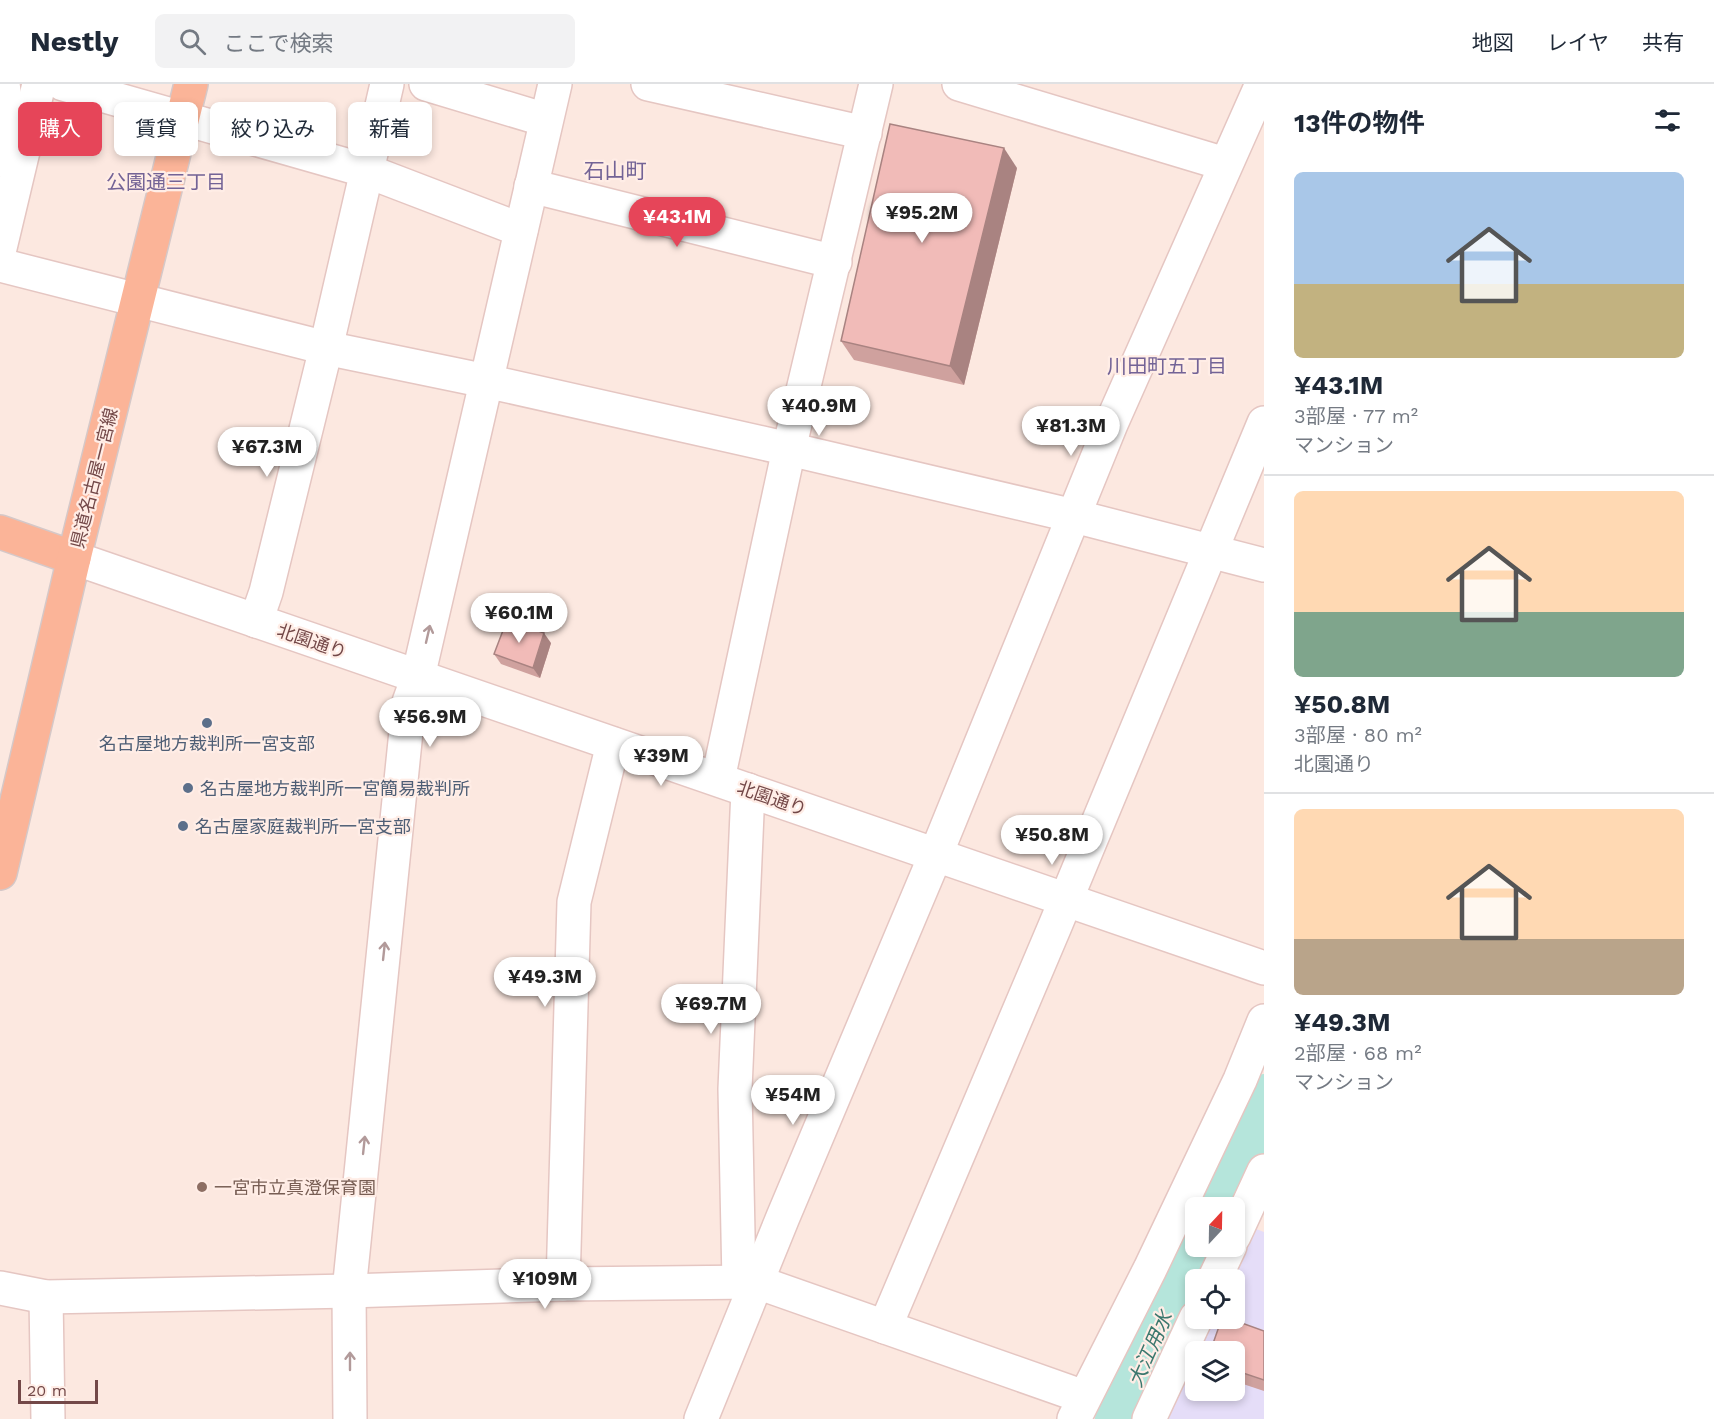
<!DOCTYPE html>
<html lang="ja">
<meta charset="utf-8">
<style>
body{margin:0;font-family:"Work Sans","Noto Sans JP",sans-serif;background:#f2f2f3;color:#1f2937;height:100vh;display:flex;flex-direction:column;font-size:22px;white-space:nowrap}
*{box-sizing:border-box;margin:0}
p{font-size:20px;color:#747a83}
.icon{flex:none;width:33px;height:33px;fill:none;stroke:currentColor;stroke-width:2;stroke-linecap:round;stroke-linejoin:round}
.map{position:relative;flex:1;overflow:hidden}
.details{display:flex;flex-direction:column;background:#fff;width:450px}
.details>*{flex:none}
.top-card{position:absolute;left:18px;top:18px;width:570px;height:54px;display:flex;gap:12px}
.needle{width:39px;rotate:22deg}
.controls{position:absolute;left:1185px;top:1113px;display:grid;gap:12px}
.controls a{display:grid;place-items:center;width:60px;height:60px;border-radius:9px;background:#fff;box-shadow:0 3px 9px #0003;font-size:30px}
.scale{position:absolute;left:18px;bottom:15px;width:80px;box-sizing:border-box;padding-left:6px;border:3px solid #734848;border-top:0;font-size:16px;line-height:21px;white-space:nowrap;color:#734848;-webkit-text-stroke:4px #ffede6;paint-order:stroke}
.price{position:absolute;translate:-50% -51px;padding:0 14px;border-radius:21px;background:#fff;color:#222;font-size:20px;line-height:39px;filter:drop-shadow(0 2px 3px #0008)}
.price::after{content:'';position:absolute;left:50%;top:36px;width:18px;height:14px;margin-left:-9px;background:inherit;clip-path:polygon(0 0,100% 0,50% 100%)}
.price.on{background:#e64559;color:#fff}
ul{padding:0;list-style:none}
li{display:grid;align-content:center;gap:12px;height:318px;padding:0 30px}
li+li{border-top:2px solid #e0e1e3}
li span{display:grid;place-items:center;height:186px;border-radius:9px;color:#555}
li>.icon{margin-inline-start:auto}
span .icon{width:108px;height:108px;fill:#fffc;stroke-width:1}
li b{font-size:26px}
h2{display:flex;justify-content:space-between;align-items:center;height:72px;padding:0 30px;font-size:26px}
.tag{padding:0 21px;border-radius:9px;background:#fff;box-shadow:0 3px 9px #0003;font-size:21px;line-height:54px}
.tag.on{background:#e64559;color:#fff}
header{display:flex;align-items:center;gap:36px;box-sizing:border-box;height:84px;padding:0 30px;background:#fff;border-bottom:2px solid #e0e1e3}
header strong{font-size:28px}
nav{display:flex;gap:33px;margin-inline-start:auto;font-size:21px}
.search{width:420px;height:54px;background:#f2f2f3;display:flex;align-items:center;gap:15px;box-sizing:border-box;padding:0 21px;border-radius:9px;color:#747a83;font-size:22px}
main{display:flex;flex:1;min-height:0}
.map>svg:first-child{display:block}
</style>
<header>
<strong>Nestly</strong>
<div class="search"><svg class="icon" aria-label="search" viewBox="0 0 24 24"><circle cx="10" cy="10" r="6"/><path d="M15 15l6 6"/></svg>ここで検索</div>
<nav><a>地図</a><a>レイヤ</a><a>共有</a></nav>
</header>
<main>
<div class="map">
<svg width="1264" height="1335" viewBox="0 0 1264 1335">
<rect width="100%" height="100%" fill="#fce8e0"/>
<!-- education -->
<path fill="#e5ddf8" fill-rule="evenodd" d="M1235 1137 1264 1148V1335H1148L1196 1234H1234V1196L1209 1195ZM1196 1268H1234V1306H1196Z"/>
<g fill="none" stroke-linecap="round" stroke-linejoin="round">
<!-- river -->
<g stroke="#b5e5db" stroke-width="48">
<path d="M1214 1124 1264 1014"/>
<path d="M1119 1335 1197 1162"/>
</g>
<defs>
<g id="minor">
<path d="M3 0 10 52 7 77"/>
<path d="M63 0 367 87 521 146"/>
<path d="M426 0 546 36"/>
<path d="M648 0 865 49"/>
<path d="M959 0 1225 80"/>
<path d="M531 102 835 178"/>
<path d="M0 164 39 0"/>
<path d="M0 181 326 264 486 297 789 365 1074 432 1264 481"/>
<path d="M74 474 1264 884"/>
<path d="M256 537 266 508 326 264 387 0"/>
<path d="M718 695 789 365 876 0"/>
<path d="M1234 1152 1264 1087"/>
<path d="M1214 1196 1230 1162"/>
<path d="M739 1198 735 1005 748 706"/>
<path d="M563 1200 574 818 613 660"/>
<path d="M0 1204 46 1213 349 1207 563 1200 757 1198 1084 1313"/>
<path d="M46 1213 48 1335"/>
<path d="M885 1243 1055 842 1264 339"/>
<path d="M350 1335 349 1207 409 618 418 593 555 0"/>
<path d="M701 1335 783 1133 936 770 1111 340 1262 0"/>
<path d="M1074 1335 1150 1185 1240 996 1264 937"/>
<path d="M1149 1335 1196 1234"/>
</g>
<g id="major">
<path d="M0 448 74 474"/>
<path d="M0 789 74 474 191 0"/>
</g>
</defs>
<!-- minor casing -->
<use href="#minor" stroke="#e5c6c2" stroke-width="36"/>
<!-- major casing -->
<use href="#major" stroke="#d5c8c8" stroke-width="36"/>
<!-- minor -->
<use href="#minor" stroke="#fff" stroke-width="33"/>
<!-- major -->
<use href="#major" stroke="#fbb498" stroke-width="33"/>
</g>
<!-- wall -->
<g fill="#cfa19e">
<path d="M1017 84 964 301 854 276 841 257Z"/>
<path d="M551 559 540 594 501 580 494 570Z"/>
<path d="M1264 1247V1307L1234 1297V1268Z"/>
</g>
<!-- shaded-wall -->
<g fill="#a98381">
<path d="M1004 64 1017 84 964 301 950 282Z"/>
<path d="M544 549 551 559 540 594 533 584Z"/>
</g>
<!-- building -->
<g fill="#f1bbb8" stroke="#a98381" stroke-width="1.5">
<path d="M890 40 1004 64 950 282 841 257Z"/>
<path d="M507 536 544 549 533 584 494 570Z"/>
<path d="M1222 1234H1228L1264 1247V1296L1234 1286V1268H1210Z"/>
</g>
<!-- one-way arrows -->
<defs><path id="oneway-shaft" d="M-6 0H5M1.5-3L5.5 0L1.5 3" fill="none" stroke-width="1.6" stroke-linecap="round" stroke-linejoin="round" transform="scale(1.5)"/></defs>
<g stroke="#b29a9a">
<use href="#oneway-shaft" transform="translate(428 550) rotate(-77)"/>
<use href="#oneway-shaft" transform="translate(384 867) rotate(-84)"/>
<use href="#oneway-shaft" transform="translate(364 1061) rotate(-84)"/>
<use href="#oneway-shaft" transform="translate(350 1277) rotate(-90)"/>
</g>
<!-- markers -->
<g fill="#5c6f8a" stroke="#ffede6" stroke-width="2">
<circle cx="207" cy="639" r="6"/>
<circle cx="188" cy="704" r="6"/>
<circle cx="183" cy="742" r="6"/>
</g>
<circle fill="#8d6e63" stroke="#ffede6" stroke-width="2" cx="202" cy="1103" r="6"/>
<g text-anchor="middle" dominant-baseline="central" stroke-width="4.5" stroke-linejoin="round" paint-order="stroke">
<!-- street labels -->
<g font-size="18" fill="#734848" stroke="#ffede6">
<text transform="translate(94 394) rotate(-76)">県道名古屋一宮線</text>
<text transform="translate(312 557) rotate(19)">北園通り</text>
<text transform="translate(772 714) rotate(19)">北園通り</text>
</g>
<!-- service labels -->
<g font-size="18" fill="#4e5e75" stroke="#ffede6" text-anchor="start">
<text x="207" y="659" text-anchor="middle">名古屋地方裁判所一宮支部</text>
<text x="200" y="704">名古屋地方裁判所一宮簡易裁判所</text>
<text x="195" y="742">名古屋家庭裁判所一宮支部</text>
</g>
<!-- education labels -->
<g font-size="18" fill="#785e54" stroke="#ffede6" text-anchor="start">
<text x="214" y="1103">一宮市立真澄保育園</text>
</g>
<!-- neighbourhood labels -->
<g font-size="20" fill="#736396" stroke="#ffede6">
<text x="166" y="98">公園通三丁目</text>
<text x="1167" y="282">川田町五丁目</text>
</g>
<!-- water labels -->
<g font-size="20" font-style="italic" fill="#3c786e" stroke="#ffede6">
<text transform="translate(1150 1265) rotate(-66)">大江用水</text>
</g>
<!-- quarter labels -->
<g font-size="21" fill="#736396" stroke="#ffede6">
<text x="615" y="86">石山町</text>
</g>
</g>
</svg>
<div class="controls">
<a><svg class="needle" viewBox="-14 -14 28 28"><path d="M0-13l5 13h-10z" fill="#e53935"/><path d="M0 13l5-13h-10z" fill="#747a83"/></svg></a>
<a><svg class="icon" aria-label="locate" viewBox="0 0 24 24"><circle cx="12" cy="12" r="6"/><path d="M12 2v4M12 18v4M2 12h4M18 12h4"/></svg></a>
<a><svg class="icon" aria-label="layers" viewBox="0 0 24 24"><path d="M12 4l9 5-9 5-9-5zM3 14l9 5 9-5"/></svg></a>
</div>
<div class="scale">20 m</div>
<b class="price" style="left:922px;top:160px">¥95.2M</b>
<b class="price on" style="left:677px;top:164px">¥43.1M</b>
<b class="price" style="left:819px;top:353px">¥40.9M</b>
<b class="price" style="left:1071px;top:373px">¥81.3M</b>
<b class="price" style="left:267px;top:394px">¥67.3M</b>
<b class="price" style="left:519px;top:560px">¥60.1M</b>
<b class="price" style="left:430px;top:664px">¥56.9M</b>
<b class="price" style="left:661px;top:703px">¥39M</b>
<b class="price" style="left:1052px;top:782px">¥50.8M</b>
<b class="price" style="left:545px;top:924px">¥49.3M</b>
<b class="price" style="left:711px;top:951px">¥69.7M</b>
<b class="price" style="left:793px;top:1042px">¥54M</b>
<b class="price" style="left:545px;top:1226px">¥109M</b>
<div class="top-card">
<a class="tag on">購入</a>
<a class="tag">賃貸</a>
<a class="tag">絞り込み</a>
<a class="tag">新着</a>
</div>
</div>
<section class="details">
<h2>13件の物件<svg class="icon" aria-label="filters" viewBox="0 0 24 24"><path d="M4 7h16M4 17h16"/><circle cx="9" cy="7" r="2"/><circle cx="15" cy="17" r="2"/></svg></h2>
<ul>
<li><span style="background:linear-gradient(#a9c7e8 60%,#c2b280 0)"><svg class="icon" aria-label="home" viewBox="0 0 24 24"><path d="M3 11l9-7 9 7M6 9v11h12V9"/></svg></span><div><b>¥43.1M</b><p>3部屋 · 77 m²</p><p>マンション</p></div></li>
<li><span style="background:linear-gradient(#ffd9b3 65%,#7fa58c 0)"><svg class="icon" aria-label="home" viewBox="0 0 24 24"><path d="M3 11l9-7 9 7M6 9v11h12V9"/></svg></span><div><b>¥50.8M</b><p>3部屋 · 80 m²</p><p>北園通り</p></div></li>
<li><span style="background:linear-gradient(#ffd9b3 70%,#b9a48a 0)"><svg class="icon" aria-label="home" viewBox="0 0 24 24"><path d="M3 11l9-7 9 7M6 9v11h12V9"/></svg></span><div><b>¥49.3M</b><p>2部屋 · 68 m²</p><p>マンション</p></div></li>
</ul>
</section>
</main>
